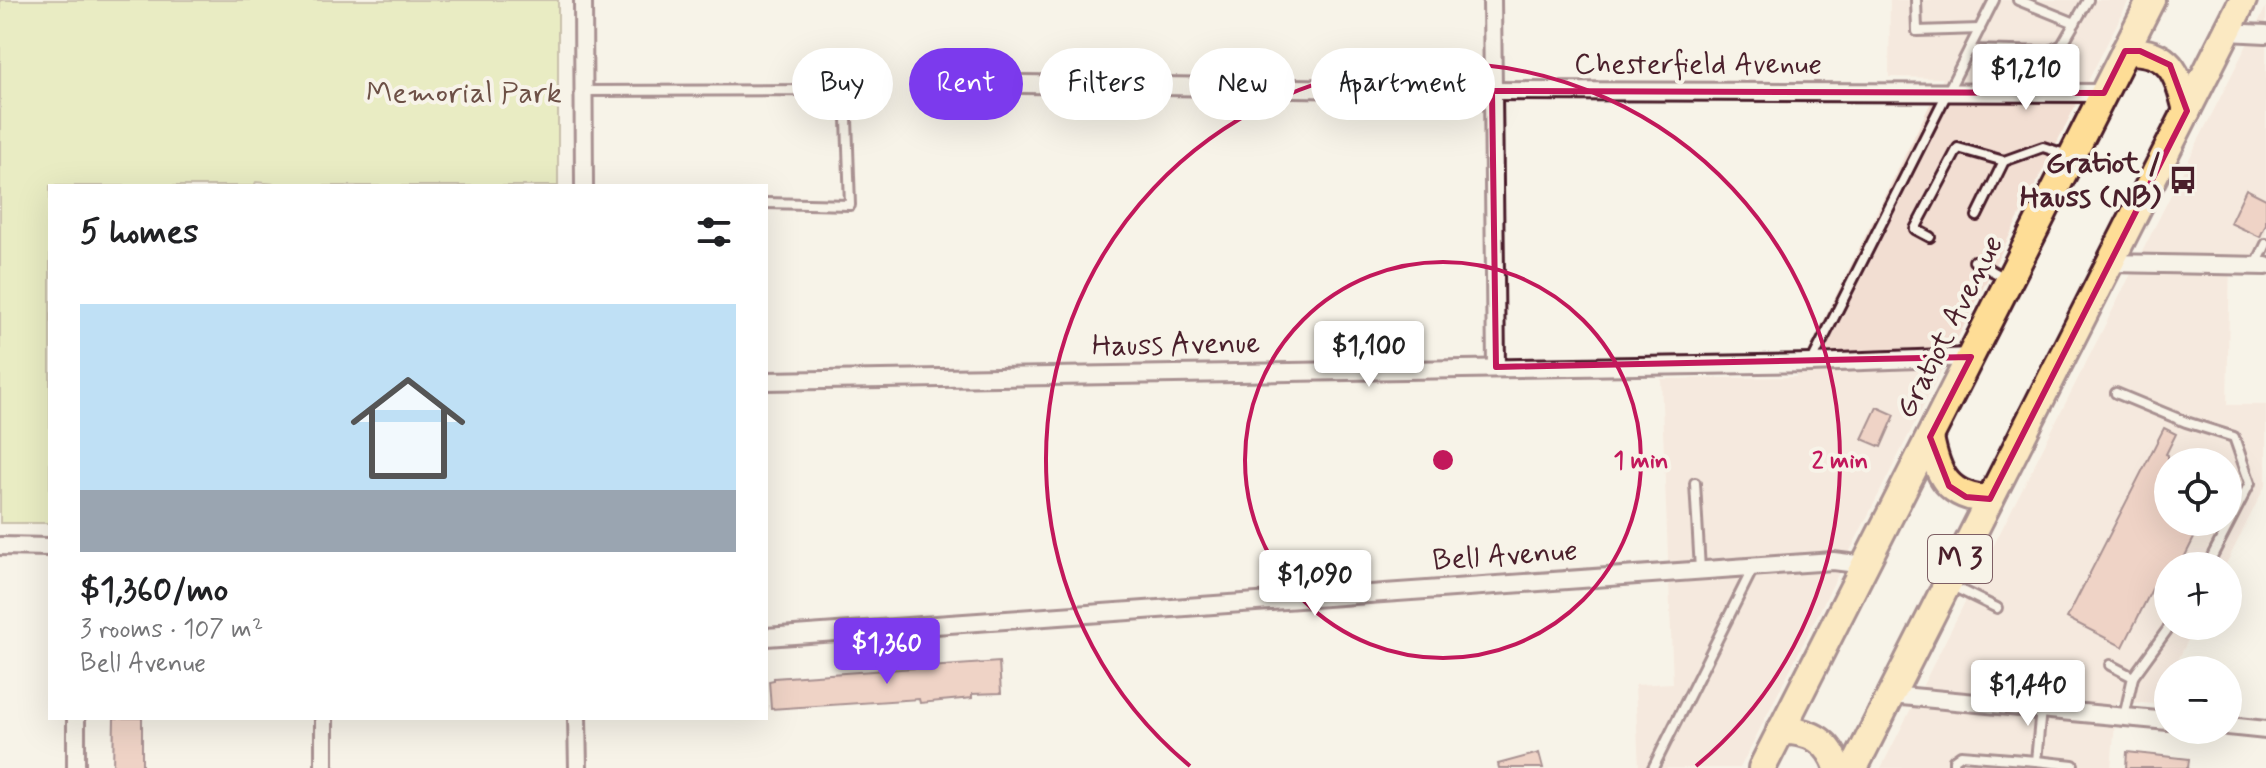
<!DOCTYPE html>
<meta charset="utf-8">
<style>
body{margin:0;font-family:Mynerve,sans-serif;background:#f2f2f2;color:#202124;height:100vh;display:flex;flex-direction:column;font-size:30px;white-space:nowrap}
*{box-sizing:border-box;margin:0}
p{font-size:26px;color:#757577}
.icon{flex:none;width:44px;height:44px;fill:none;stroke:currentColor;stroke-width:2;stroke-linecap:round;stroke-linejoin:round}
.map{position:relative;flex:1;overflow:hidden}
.sheet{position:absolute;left:48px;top:184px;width:720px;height:536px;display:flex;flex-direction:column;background:#fff;border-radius:0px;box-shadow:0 8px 32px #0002}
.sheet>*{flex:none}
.top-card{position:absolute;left:792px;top:48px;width:760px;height:72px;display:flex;gap:16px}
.fabs{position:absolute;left:2154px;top:448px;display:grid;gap:16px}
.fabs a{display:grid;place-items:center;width:88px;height:88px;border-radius:50%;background:#fff;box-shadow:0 8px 32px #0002;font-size:40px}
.price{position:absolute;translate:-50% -68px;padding:0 18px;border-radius:8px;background:#fff;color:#222;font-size:26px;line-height:52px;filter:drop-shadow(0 2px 4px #0008)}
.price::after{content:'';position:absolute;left:50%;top:48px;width:24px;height:18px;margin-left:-12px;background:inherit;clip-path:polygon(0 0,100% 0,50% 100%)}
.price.active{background:#7c3aed;color:#fff}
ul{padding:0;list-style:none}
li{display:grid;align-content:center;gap:16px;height:424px;padding:0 32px}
li span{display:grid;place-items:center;height:248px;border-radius:0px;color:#555}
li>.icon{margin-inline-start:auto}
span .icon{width:144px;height:144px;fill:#fffc;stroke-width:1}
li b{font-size:34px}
h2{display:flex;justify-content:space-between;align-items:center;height:96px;padding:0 32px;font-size:34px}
.pill{padding:0 28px;border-radius:36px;background:#fff;box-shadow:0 8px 32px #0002;font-size:28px;line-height:72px}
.pill.active{background:#7c3aed;color:#fff}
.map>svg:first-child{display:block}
</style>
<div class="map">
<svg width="2266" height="768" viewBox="0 0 2266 768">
<rect width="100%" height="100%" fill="#f7f3e8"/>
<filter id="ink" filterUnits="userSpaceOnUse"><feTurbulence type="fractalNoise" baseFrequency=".0125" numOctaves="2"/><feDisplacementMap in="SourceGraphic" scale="16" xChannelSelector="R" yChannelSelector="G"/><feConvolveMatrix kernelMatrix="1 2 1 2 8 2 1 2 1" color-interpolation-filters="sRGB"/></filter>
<g filter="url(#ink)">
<!-- built -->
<g fill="#f2ded2" fill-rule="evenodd">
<path d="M1890 0H2129L1740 768H1639L1635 685 1673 683 1661 379 1796 377 1943 78 1889 77Z"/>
<path d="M2266 7V259L2230 258 2227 405H2266V484L2225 566H2168V626H2195L2173 670H2168V679L2155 704 2117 701 2111 768H1881ZM2168 462H2228V522H2168Z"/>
</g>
<!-- green -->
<path fill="#d7e598" stroke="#908262" stroke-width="2" d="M0 0H558V186H295L256 182 254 186H50V523H0Z"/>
<!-- building -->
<g fill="#e5ad9d" stroke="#4a1f2b" stroke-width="2">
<path d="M2246 189 2266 199V224L2260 237 2230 223Z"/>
<path d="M1877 407 1895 415 1881 447 1862 439Z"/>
<path d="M2164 428 2176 434 2166 454 2168 455V522H2202L2180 566H2168V598L2152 589 2123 647 2067 618Z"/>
<path d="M999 662 1001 693 972 694V698L920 703 919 699 771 709 769 681 774 680V678Z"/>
<path d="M114 718H142V768H113Z"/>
<path d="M2127 752 2189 759 2188 768H2126Z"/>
<path d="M1539 753 1543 768H1499L1498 764Z"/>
</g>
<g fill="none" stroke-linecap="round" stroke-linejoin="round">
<defs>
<g id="service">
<path d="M1916 0 1917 31 1980 29"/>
<path d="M2018 0 2075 23"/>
<path d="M1969 50 2048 52 2062 45 2088 0"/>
<path d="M584 91 846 90 850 205 766 203"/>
<path d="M2004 161 2043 147 2068 155"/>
<path d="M1930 237 1915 229 1958 148 2004 161 1977 216"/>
<path d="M1974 261 2005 278"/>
<path d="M2256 265 2266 244"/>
<path d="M1811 363 1994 0"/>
<path d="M2116 393 2186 422 2234 437 2250 483 2207 566"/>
<path d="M1695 483 1700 570"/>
<path d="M1952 586 1997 608"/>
<path d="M2110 665 2133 677 2124 717"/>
<path d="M2133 677 2170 626"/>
<path d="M2036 761 2073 765"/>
<path d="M1653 768 1753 568"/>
<path d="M1954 768V760L1961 755 2036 761 2041 709"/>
</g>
<g id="minor">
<path d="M583 0 584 186"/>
<path d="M1492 0 1496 367"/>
<path d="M2227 32 2266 34"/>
<path d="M956 83 1492 91 2104 93"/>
<path d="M2110 263 2266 266"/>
<path d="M766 381 1811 363 1971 357"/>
<path d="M0 546 50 547"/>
<path d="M766 637 1833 561 1865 565"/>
<path d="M1891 695 2168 721"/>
<path d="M76 718V768"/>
<path d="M324 718V768"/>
<path d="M577 718 578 768"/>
<path d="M2228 726 2266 730"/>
</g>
<g id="primary">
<path d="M2125 51C2170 50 2178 72 2187 111"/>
<path d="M1930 437C1937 475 1948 498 1990 499"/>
<path d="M1780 731C1809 730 1829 740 1838 768"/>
<path d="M1762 768 2151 0"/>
<path d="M1854 768 2243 0"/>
</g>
</defs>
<!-- service casing -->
<use href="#service" stroke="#4a1f2b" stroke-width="14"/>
<!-- minor casing -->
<use href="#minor" stroke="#4a1f2b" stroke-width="22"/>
<!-- primary casing -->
<use href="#primary" stroke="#4a1f2b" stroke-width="32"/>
<!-- service -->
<use href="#service" stroke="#f7f3e8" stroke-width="8"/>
<!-- minor -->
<use href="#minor" stroke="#f7f3e8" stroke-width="16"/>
<!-- primary -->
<use href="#primary" stroke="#fedd96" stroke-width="26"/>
</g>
</g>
<!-- marked area -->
<path d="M0 0H2266V768H0ZM2125 51H2140L2170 65 2187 111 1990 499 1966 497 1949 486 1930 437 1971 357 1496 367 1492 91 2104 93Z" fill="#f7f3e8" fill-opacity=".55" fill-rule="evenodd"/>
<path fill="none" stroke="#c2185b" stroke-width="6" stroke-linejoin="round" d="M2125 51H2140L2170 65 2187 111 1990 499 1966 497 1949 486 1930 437 1971 357 1496 367 1492 91 2104 93Z"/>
<!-- distance rings -->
<g fill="none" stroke="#c2185b" stroke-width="4">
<circle cx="1443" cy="460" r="198"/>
<path d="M1190 766A397 397 0 1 1 1696 766"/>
</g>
<!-- icons -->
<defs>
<symbol id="bus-bare" viewBox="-9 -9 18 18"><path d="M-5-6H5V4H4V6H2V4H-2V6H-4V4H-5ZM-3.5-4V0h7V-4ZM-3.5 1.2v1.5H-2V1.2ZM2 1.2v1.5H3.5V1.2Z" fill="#4a1f2b" stroke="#f7f3e8" stroke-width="2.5" paint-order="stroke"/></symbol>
</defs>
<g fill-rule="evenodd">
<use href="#bus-bare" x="2163" y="160" width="40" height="40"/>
</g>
<g text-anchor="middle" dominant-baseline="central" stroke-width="8" stroke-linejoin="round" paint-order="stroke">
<!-- shield labels -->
<rect fill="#f7f3e8" stroke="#7e5f64" stroke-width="2" x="1928" y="535" width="64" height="48" rx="6"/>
<g font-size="28" font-weight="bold" fill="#4a1f2b">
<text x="1960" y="559">M 3</text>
</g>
<!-- street labels -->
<g font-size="30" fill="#4a1f2b" stroke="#f7f3e8">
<text x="1698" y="64">Chesterfield Avenue</text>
<text transform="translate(1950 327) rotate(-63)">Gratiot Avenue</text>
<text transform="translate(1176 345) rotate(-1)">Hauss Avenue</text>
<text transform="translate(1505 556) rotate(-4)">Bell Avenue</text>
</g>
<!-- park labels -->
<g font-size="30" fill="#6d5046" stroke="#f7f3e8">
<text x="464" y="93">Memorial Park</text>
</g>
<!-- poi labels -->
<g font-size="30" font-weight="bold" fill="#4a1f2b" stroke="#f7f3e8" text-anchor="end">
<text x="2161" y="163">Gratiot /<tspan x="2161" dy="34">Hauss (NB)</tspan></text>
</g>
</g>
<circle cx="1443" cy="460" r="12" fill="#c2185b" stroke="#f7f3e8" stroke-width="4"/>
<g font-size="24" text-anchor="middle" font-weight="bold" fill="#c2185b" stroke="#f7f3e8" stroke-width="8" stroke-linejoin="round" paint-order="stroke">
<text x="1641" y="468">1 min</text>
<text x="1840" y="468">2 min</text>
</g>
</svg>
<div class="fabs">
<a><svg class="icon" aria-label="locate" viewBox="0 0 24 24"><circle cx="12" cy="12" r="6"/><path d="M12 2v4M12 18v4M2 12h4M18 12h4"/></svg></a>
<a>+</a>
<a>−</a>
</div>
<b class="price" style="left:2026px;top:112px">$1,210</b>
<b class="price" style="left:1369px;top:389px">$1,100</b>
<b class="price" style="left:1315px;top:618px">$1,090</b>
<b class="price active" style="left:887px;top:686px">$1,360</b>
<b class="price" style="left:2028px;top:728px">$1,440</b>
<div class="top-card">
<a class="pill">Buy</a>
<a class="pill active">Rent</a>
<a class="pill">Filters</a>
<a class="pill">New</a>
<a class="pill">Apartment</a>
</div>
<section class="sheet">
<h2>5 homes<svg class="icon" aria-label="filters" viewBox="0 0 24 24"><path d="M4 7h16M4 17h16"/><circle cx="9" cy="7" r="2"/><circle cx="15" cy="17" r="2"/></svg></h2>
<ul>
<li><span style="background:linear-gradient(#bfe0f5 75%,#9aa5b1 0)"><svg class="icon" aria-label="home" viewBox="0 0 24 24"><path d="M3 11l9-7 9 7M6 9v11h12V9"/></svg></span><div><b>$1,360/mo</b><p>3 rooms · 107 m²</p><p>Bell Avenue</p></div></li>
</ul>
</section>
</div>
